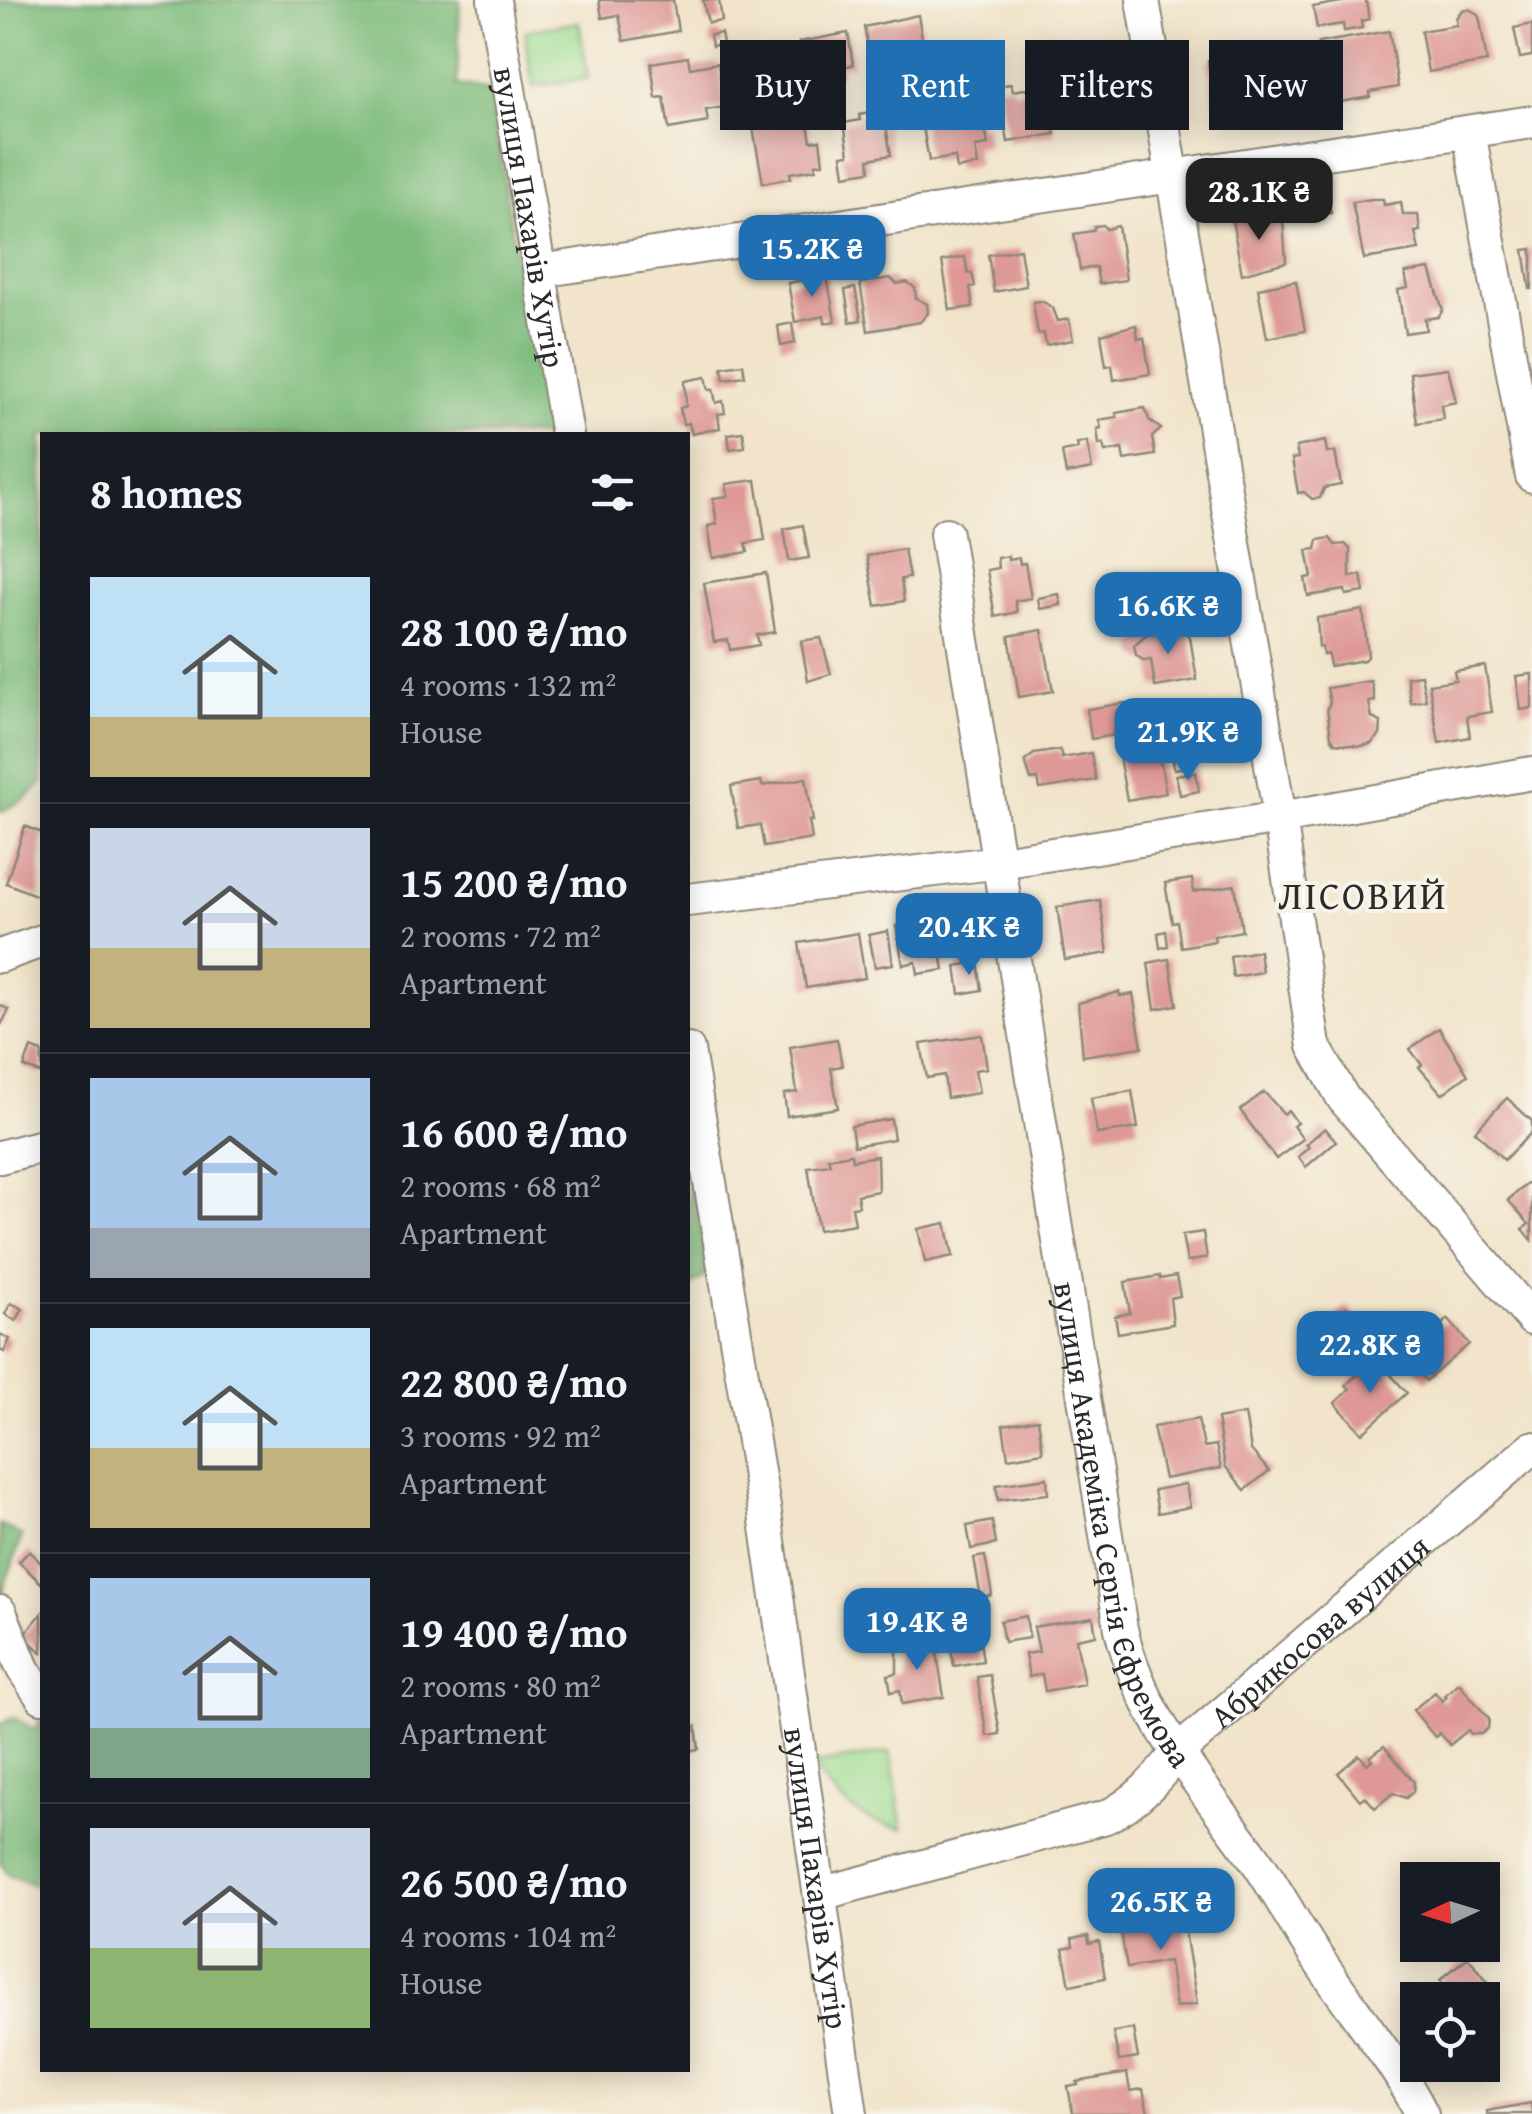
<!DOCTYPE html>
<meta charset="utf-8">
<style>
body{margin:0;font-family:"Gentium Book Plus",serif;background:#242831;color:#f1f3f6;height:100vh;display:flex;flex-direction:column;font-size:38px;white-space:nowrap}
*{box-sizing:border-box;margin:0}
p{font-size:32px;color:#9ea1a6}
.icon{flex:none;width:55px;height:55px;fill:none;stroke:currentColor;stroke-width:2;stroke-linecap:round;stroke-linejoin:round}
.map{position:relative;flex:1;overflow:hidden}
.panel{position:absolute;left:40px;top:432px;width:650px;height:1640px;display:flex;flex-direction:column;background:#171b24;border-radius:0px;box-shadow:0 5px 25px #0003}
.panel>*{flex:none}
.guide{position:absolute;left:720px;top:40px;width:660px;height:90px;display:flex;gap:20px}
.needle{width:65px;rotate:266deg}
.fabs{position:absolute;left:1400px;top:1862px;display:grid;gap:20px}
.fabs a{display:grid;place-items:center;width:100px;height:100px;border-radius:0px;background:#171b24;box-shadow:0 5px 25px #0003;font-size:50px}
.price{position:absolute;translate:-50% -85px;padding:0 22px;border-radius:20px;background:#1f6fb2;color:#fff;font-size:32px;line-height:65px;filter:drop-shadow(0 2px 5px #0008)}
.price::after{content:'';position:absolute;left:50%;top:60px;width:30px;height:22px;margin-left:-15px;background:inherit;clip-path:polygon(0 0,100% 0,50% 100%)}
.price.current{background:#222;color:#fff}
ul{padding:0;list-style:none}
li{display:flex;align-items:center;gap:30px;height:250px;padding:0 50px}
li+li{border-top:2px solid #363941}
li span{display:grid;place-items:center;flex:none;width:280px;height:200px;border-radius:0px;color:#555}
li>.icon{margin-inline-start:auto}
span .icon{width:120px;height:120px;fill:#fffc;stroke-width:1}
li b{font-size:42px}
h2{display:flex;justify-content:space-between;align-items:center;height:120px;padding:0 50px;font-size:42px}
.chip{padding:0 35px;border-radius:0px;background:#171b24;box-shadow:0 5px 25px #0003;font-size:35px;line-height:90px}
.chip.current{background:#1f6fb2;color:#fff}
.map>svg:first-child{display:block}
</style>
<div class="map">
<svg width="1532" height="2114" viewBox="0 0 1532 2114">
<rect width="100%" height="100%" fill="#f7f3e8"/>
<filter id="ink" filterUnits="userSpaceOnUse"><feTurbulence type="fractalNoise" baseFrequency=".01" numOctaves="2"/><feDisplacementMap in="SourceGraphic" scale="20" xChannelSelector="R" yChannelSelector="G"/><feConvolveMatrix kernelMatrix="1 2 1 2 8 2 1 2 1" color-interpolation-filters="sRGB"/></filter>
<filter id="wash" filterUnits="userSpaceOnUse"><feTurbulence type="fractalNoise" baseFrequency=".0048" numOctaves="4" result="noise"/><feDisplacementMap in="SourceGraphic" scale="40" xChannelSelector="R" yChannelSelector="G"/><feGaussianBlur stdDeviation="2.25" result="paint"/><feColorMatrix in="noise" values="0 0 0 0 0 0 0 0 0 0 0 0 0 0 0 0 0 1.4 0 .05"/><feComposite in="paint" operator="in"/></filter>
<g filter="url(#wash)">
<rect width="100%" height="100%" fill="#f1e4ca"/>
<!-- green -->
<g fill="#9edd93" stroke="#64845f" stroke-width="2.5">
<path d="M579 22 588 78 533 87 524 31Z"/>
<path d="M890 1752 903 1828C861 1824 834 1798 812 1765Z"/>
</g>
<!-- forest -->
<g fill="#7ebc7d" stroke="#547454" stroke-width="2.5">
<path d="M0 0H460L457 85 490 91 526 319 550 435H42V783L24 800 0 812Z"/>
<path d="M688 1175 704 1244 705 1276 688 1287Z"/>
<path d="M0 1524 22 1536 3 1590 34 1665 23 1669 0 1667Z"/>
<path d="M13 1717 35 1730 42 1717V1888L9 1875 0 1863V1724Z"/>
</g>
<g id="blocks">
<!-- building -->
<g fill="#de9896">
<path d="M599 0H673L678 31 624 41 619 15 602 18Z"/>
<path d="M703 0H719L722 21 708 23Z"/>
<path d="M1352 0H1366L1369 19 1361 21 1362 28 1344 31 1343 24 1317 28 1313 7Z"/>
<path d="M1469 9 1478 14 1480 21 1487 62 1428 72 1421 31 1457 25 1456 18 1462 10Z"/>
<path d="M918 15 925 54 886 61 884 51 869 54 864 27Z"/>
<path d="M1532 24V56L1520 58 1514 28Z"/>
<path d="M1389 31 1398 87 1370 92V97L1328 104 1318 43Z"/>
<path d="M721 33 723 44 712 46 710 35Z"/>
<path d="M848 33 853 65 841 67 842 75 806 81 805 71 794 73 789 49 800 47 799 42Z"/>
<path d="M1275 50 1284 57 1288 84 1263 89 1264 95 1215 103 1208 61Z"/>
<path d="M688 57 690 68 718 63 725 107 706 110 708 122 669 129 664 97 656 98 651 63Z"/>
<path d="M1011 84 1013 91 1047 85 1055 134 1008 142 998 86Z"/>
<path d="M974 95 979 127 985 126 988 145 975 147 978 165 957 169 955 157 929 161 921 116 939 113 938 108 949 106 947 100Z"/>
<path d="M760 96 762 108 743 112 741 99Z"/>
<path d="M874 112 875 122 885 121 891 155 869 159 870 171 845 175 842 155 849 154 844 123 860 120 859 115Z"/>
<path d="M807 119 811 141 820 140 823 163 815 164 816 169 790 173 791 178 763 183 753 128Z"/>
<path d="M1327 195 1331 213 1300 219 1296 200Z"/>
<path d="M1372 199H1383L1384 205 1401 202 1403 215H1418L1420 231 1415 232 1419 250 1364 259 1352 202Z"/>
<path d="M1260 215 1261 223 1283 220 1286 262 1242 274 1232 220Z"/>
<path d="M1103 225 1106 229 1118 226 1126 280 1099 284 1096 267 1080 270 1074 234 1093 231 1095 226Z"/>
<path d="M1020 249 1026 286 994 292 988 255Z"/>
<path d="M1532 249V289H1530L1524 250Z"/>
<path d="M965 257 968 274 972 273 975 286 970 287 973 307 950 310 942 261Z"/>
<path d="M1430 269 1443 310 1438 317 1425 319 1426 330 1405 333 1398 290 1408 288 1405 273Z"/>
<path d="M827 276 835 321 825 323 824 316 795 322 788 283Z"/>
<path d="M890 278 897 284 907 282 915 288 916 298 927 304 928 313 920 322 868 331 860 283Z"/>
<path d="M1296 281 1305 331 1267 338 1258 288Z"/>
<path d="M855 288 861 320 850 322 845 290Z"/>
<path d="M1042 301 1053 308 1058 321 1069 319 1073 340 1046 345 1044 333 1038 334 1033 302Z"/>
<path d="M792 323 795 343 781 346 778 326Z"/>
<path d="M1136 325 1138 339 1144 338 1150 374 1114 380 1112 365 1106 366 1101 334Z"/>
<path d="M743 364 745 376 724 379 722 367Z"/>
<path d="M1448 368 1456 402 1441 405 1443 419 1417 423 1410 373Z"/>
<path d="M706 377 709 390 713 389 716 403 723 401 725 413 718 414 720 428 692 434 689 423 683 424 680 408 686 406 685 381Z"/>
<path d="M1145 408 1149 420 1161 429 1152 437 1155 455 1124 460 1122 449 1105 452 1103 444 1099 445 1097 429 1101 428 1099 420 1117 417 1116 413Z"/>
<path d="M743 432 745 447 730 449 728 434Z"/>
<path d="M1325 441 1327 453 1335 452 1341 485 1324 488 1320 498 1312 499 1304 492 1298 493 1292 459 1298 458 1296 447Z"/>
<path d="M1087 442 1092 469 1066 474 1062 452 1078 449 1077 444Z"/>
<path d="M756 480 765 540 746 543 748 552 713 558 708 526 717 524 713 498 728 496 726 484Z"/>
<path d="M803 525 809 558 789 561 784 529Z"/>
<path d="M1330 538 1335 545 1345 544 1350 549V577L1361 575 1364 592 1346 595 1345 590 1308 596 1305 578 1312 577 1307 550 1316 549 1318 540Z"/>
<path d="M904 549 909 578 901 579 904 601 876 606 867 556Z"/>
<path d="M1008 556V560L1019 558 1020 564 1025 563 1031 598 1015 601 1017 612 995 617 987 570 998 568 997 558Z"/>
<path d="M766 573 775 632 757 635 759 645 730 650 728 640 714 642 704 583Z"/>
<path d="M1059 594 1061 605 1040 609 1038 598Z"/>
<path d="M1363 610 1368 656 1364 660 1330 666 1328 654 1323 655 1322 647H1319L1317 618Z"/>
<path d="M1184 629 1190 637 1197 680 1155 687 1151 660 1144 661 1136 655 1134 645 1147 634Z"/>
<path d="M1042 630 1053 691 1019 697 1009 636Z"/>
<path d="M821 638 831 674 808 681 801 641Z"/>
<path d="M1485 666 1492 712 1467 716 1470 737 1439 743 1429 684 1456 680 1454 671Z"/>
<path d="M1532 674V708L1521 710 1516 676Z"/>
<path d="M1421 675 1426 700 1411 703 1407 677Z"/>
<path d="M1371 681 1375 701 1369 702 1372 718 1381 722 1380 735 1371 744 1361 746 1335 743 1331 737 1327 708 1330 703 1327 688Z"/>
<path d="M1125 703 1126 733 1091 739 1087 709Z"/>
<path d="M1151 713 1154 730 1133 733 1131 716Z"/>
<path d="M1187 742 1192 766 1174 769 1171 745Z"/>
<path d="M1060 750 1062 758 1091 753 1096 780 1040 789 1038 779 1031 780 1025 761 1034 754Z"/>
<path d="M1158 750 1166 793 1127 800 1119 757Z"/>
<path d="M1196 772 1199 791 1180 795 1176 775Z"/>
<path d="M806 778 813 821H809L812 839 764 847 760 825 738 828 731 786 761 781 762 786Z"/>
<path d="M25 826 42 833 40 897 6 883Z"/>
<path d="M1192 879 1194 892 1235 885 1242 931 1214 936 1215 941 1181 947 1177 921 1172 922 1165 883Z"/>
<path d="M1100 900 1108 953 1065 960 1057 907Z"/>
<path d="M924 917V921L939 919 945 957 942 958 944 970 918 974 916 962 903 965 896 926 910 924 909 919Z"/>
<path d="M888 931 893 964 875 967 869 935Z"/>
<path d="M1166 931 1168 946 1160 948 1158 933Z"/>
<path d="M858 933 865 978 806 988 799 943Z"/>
<path d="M1259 951 1262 972 1233 977 1230 956Z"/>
<path d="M1169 959 1177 1005 1155 1009 1148 963Z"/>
<path d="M978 962 982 990 960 994 956 966Z"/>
<path d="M1119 992 1120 996 1133 994 1142 1047 1083 1056 1078 1003Z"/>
<path d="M0 1005 9 1010 0 1027Z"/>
<path d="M1439 1028 1468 1075 1442 1094 1419 1067 1422 1065 1410 1049Z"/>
<path d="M982 1035 987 1068 975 1070 979 1093 947 1098 944 1075 927 1078 921 1044Z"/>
<path d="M837 1039 842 1066 831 1068 838 1108 787 1116 784 1094 797 1092 790 1047Z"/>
<path d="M31 1048 42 1052V1074L24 1067Z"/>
<path d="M1132 1091 1138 1128 1097 1134 1091 1098Z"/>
<path d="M1264 1092 1284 1114 1288 1110 1297 1123 1293 1126 1303 1139 1276 1159 1240 1110Z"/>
<path d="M1507 1098 1532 1121V1132L1504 1160 1475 1131Z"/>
<path d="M891 1119 894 1139 854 1146 851 1126Z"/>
<path d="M1325 1128 1336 1141 1306 1167 1298 1157 1309 1147 1306 1144Z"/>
<path d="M851 1154 852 1160 877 1156 878 1191 857 1195 859 1206 852 1207 855 1224 818 1230 808 1167 830 1164 828 1158Z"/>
<path d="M1532 1180V1240L1523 1229 1529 1224 1508 1200Z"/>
<path d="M946 1223 953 1256 925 1262 918 1229Z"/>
<path d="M1203 1232 1207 1258 1187 1262 1182 1235Z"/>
<path d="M1160 1276V1279L1176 1276 1180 1296 1170 1298 1173 1324 1118 1333 1115 1316 1130 1313 1125 1282Z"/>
<path d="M11 1303 23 1309 16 1321 5 1314Z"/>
<path d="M1347 1307 1363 1326 1343 1343 1327 1324Z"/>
<path d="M1448 1319 1469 1344 1426 1381 1405 1356Z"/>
<path d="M0 1334 10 1339 4 1352 0 1350Z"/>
<path d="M1376 1358 1407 1393 1362 1433 1335 1403 1350 1389 1346 1385Z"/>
<path d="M1245 1414 1251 1450 1269 1471 1245 1490 1225 1466 1217 1419Z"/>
<path d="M1038 1419 1043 1452 1008 1458 1003 1425Z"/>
<path d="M1198 1419 1204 1447 1216 1445 1221 1468 1164 1479 1153 1427Z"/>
<path d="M1047 1478 1048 1494 998 1500 996 1485Z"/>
<path d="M1186 1484 1190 1507 1158 1513 1154 1490Z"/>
<path d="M992 1521 996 1544 971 1549 967 1526Z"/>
<path d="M29 1551 42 1564V1584L19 1562Z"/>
<path d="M985 1556 992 1595 981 1598 974 1558Z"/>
<path d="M42 1613V1653L23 1636Z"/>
<path d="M1026 1616 1029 1638 1004 1642 1000 1621Z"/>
<path d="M1093 1617 1096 1635 1076 1639 1084 1684 1045 1691 1042 1674 1029 1677 1025 1654 1039 1652 1034 1627Z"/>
<path d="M979 1634 983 1661 954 1666 949 1639Z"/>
<path d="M935 1641 944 1697 902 1704 900 1690 891 1692 888 1675 897 1673V1647Z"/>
<path d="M990 1675 1000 1734 987 1736 977 1677Z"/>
<path d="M1459 1683 1489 1719 1488 1728 1481 1734H1471L1468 1730 1450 1745 1440 1733 1435 1737 1413 1710 1435 1692 1442 1701 1447 1697 1445 1695Z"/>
<path d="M696 1726 699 1749 688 1751V1728Z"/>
<path d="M1384 1746 1414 1782 1413 1792 1406 1798 1393 1793 1375 1808 1365 1796 1360 1800 1338 1773 1359 1755 1367 1764 1372 1760 1370 1757Z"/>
<path d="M1132 1911 1135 1928 1183 1920 1197 2004 1176 2007 1169 1961 1127 1968 1118 1914Z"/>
<path d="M1088 1936 1089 1944 1099 1942 1105 1978 1070 1985 1063 1949 1073 1947 1072 1939Z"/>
<path d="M1468 1957 1489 1983 1468 2000H1456L1440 1980Z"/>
<path d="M1133 2029 1138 2058 1119 2061 1113 2032Z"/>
<path d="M1127 2073 1130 2091 1143 2089 1148 2114H1073L1068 2087 1078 2085 1077 2082Z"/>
<path d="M1531 2103 1532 2114H1487V2111Z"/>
</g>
</g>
</g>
<g filter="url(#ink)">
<use href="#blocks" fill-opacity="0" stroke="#8e887a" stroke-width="2.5"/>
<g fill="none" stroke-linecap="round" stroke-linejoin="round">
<defs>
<g id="minor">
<path id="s1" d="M494 0 567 435"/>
<path d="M1143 0 1280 818 1314 1046 1343 1098 1532 1319"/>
<path d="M1469 132 1532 476"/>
<path d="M540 271 1532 122"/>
<path id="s2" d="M946 534 1121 1629C1142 1718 1198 1780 1250 1852 1276 1887 1295 1927 1320 1962 1354 2013 1394 2059 1422 2114"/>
<path d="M688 900 1001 862 1280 818 1532 773"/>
<path d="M0 956 42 941"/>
<path id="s3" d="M688 1050 765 1513 851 2114"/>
<path d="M0 1157 42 1146"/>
<path d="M0 1612 23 1669 42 1697"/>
<path id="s4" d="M820 1894 1106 1817C1138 1801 1156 1780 1178 1752L1532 1448"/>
</g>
</defs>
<!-- minor casing -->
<use href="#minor" stroke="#8e887a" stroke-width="36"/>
<!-- minor -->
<use href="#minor" stroke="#fff" stroke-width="32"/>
</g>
</g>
<g text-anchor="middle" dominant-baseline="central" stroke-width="8" stroke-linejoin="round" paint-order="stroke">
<!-- street labels -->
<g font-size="32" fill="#2b2b2b" stroke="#f7f3e8">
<text stroke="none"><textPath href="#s1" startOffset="220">вулиця Пахарів Хутір</textPath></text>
<text stroke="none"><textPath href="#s2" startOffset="1008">вулиця Академіка Сергія Єфремова</textPath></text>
<text stroke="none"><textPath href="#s4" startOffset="580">Абрикосова вулиця</textPath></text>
<text stroke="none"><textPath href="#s3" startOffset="838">вулиця Пахарів Хутір</textPath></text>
</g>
<!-- quarter labels -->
<g font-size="38" letter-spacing="2.5" fill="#2b2b2b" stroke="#f7f3e8">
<text x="1363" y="895">ЛІСОВИЙ</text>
</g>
</g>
</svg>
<div class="fabs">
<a><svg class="needle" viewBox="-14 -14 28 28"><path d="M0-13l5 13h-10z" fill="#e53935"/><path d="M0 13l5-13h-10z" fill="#9ea1a6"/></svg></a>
<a><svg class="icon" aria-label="locate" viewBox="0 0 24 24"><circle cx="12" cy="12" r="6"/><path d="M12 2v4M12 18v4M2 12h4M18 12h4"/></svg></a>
</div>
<b class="price current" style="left:1259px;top:243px">28.1K ₴</b>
<b class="price" style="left:812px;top:300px">15.2K ₴</b>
<b class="price" style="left:1168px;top:657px">16.6K ₴</b>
<b class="price" style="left:1188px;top:783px">21.9K ₴</b>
<b class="price" style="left:969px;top:978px">20.4K ₴</b>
<b class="price" style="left:1370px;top:1396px">22.8K ₴</b>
<b class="price" style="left:917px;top:1673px">19.4K ₴</b>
<b class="price" style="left:1161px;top:1953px">26.5K ₴</b>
<div class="guide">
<a class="chip">Buy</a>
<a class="chip current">Rent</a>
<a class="chip">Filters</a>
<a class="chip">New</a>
</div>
<section class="panel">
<h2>8 homes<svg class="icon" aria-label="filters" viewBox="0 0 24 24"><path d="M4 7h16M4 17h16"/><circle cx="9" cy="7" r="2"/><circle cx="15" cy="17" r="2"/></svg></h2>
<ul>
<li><span style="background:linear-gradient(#bfe0f5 70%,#c2b280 0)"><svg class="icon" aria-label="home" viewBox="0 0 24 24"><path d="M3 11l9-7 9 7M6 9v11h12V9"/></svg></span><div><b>28 100 ₴/mo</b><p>4 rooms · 132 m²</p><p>House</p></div></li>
<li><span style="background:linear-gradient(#c9d6e8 60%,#c2b280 0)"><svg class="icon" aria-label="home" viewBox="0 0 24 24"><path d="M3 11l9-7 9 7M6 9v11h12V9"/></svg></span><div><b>15 200 ₴/mo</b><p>2 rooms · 72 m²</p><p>Apartment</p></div></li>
<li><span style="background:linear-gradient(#a9c7e8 75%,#9aa5b1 0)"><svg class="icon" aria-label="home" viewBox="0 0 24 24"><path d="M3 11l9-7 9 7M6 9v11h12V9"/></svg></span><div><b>16 600 ₴/mo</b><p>2 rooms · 68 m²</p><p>Apartment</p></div></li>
<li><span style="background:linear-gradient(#bfe0f5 60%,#c2b280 0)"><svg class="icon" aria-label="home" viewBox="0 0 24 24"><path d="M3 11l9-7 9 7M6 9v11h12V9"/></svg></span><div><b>22 800 ₴/mo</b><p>3 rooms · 92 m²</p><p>Apartment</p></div></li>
<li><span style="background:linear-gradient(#a9c7e8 75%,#7fa58c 0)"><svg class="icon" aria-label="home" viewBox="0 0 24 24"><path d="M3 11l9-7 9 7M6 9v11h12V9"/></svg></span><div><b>19 400 ₴/mo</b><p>2 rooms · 80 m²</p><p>Apartment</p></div></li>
<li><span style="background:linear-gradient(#c9d6e8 60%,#8fb573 0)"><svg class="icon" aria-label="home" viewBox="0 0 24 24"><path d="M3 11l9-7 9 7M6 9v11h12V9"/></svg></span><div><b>26 500 ₴/mo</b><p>4 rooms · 104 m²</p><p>House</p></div></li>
</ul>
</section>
</div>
